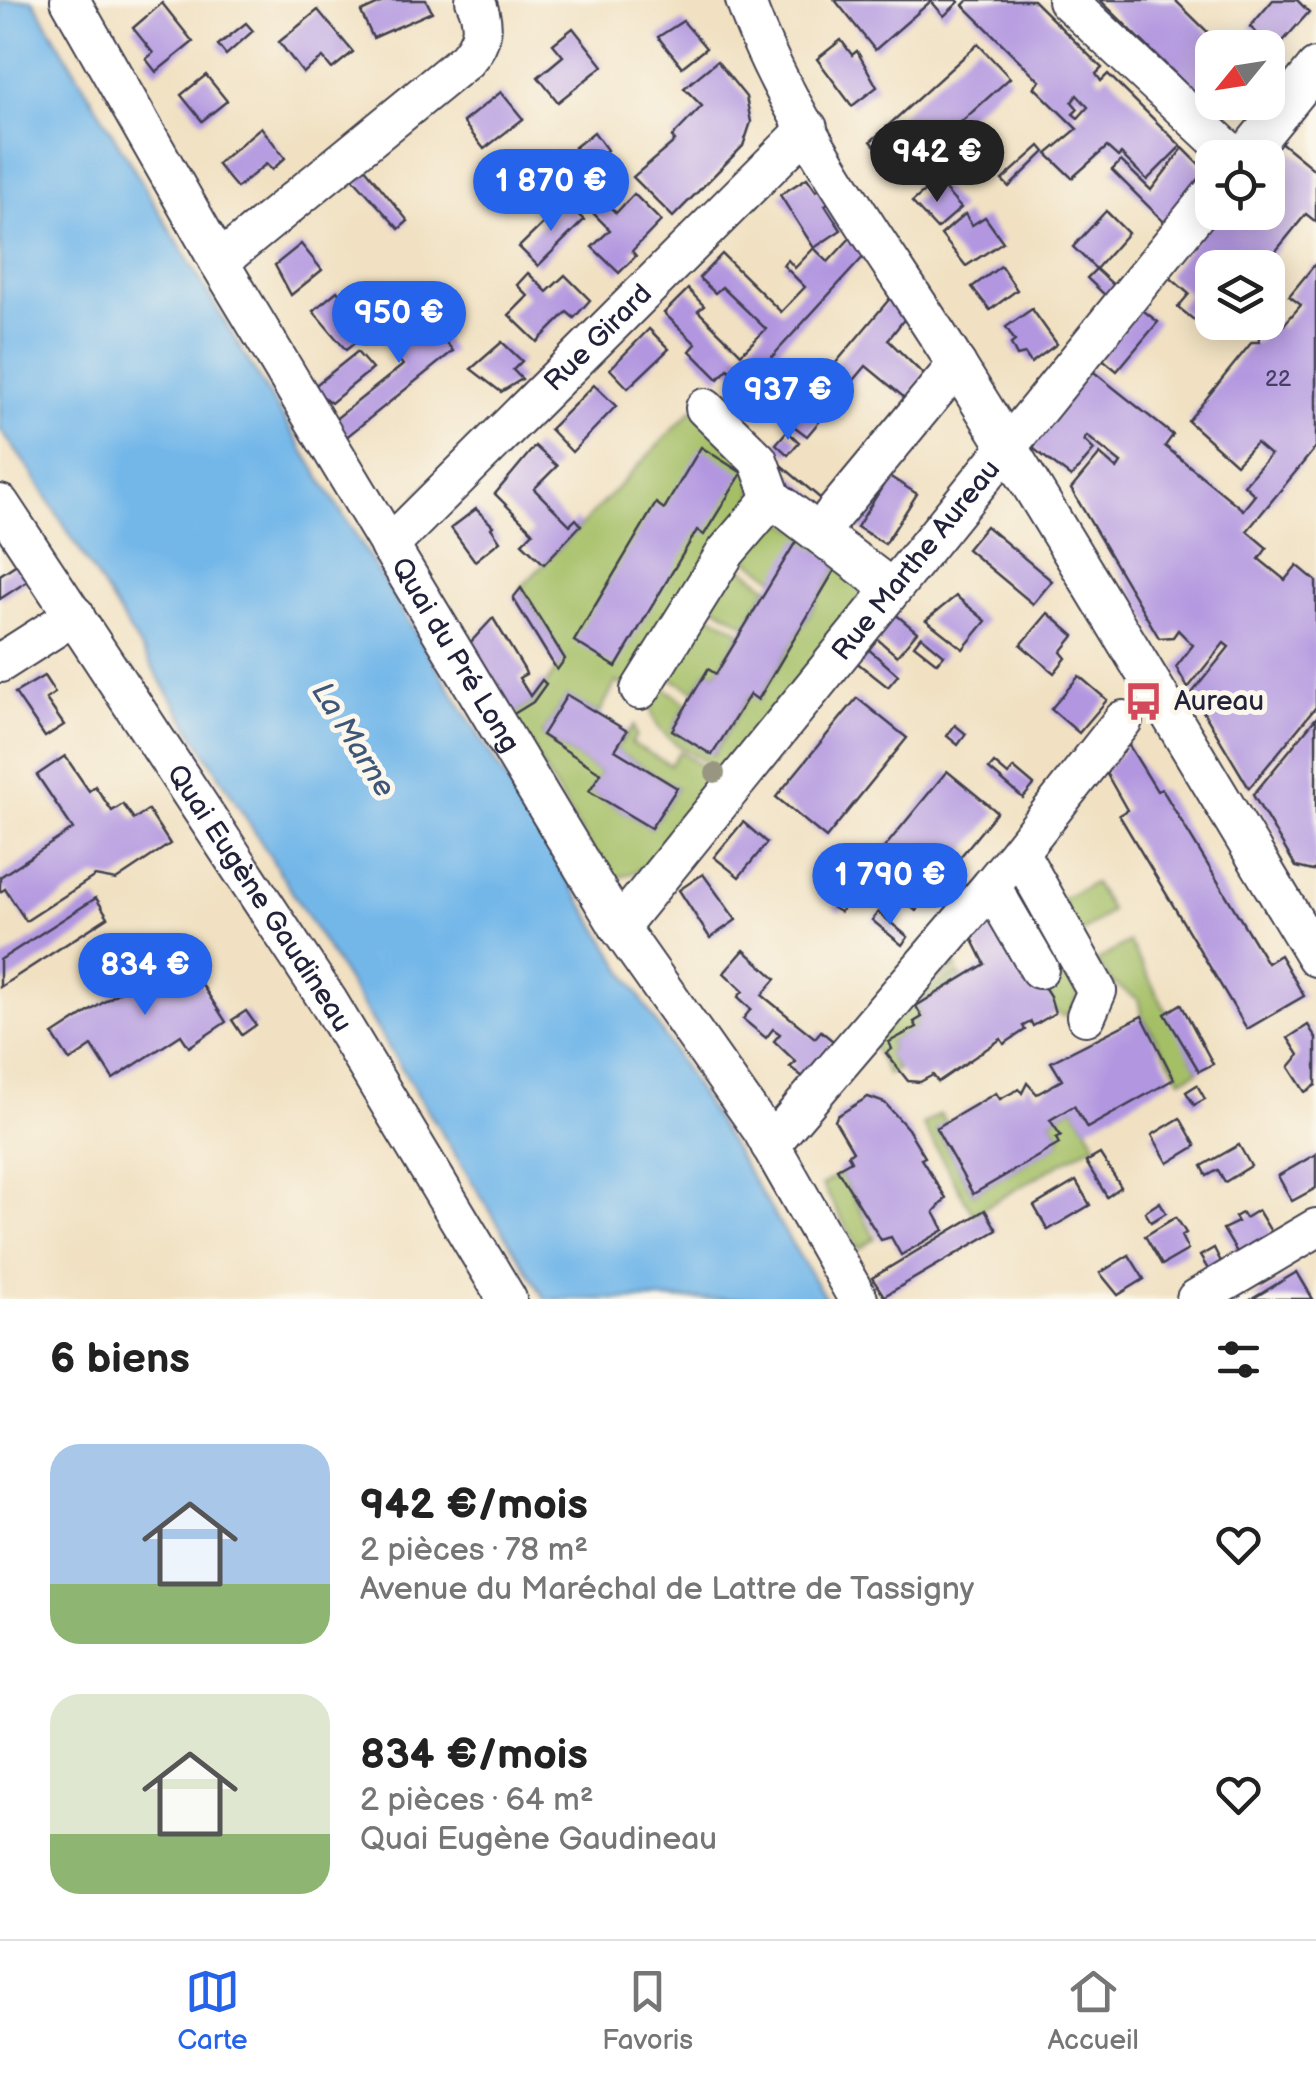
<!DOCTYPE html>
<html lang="fr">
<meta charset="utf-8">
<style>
body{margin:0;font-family:"Balsamiq Sans",sans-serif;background:#f2f2f2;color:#222;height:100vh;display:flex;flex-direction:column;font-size:38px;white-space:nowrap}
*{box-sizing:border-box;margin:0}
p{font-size:32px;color:#767676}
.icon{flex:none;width:55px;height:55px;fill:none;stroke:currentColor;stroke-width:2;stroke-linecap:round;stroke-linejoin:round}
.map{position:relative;height:1299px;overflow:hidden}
.panel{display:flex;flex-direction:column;background:#fff;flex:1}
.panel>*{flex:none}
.needle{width:65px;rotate:240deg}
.fabs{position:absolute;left:1195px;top:30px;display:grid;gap:20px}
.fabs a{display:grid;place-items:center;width:90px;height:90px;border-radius:20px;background:#fff;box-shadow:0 5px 25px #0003;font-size:50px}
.price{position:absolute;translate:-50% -85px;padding:0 22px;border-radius:35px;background:#2563eb;color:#fff;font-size:32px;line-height:65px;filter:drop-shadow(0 2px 5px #0008)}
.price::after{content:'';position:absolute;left:50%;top:60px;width:30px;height:22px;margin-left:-15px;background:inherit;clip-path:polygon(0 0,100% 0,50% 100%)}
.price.current{background:#222;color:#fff}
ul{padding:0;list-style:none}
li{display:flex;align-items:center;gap:30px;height:250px;padding:0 50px}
li span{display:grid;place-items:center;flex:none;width:280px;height:200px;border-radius:30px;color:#555}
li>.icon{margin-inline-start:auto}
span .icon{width:120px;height:120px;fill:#fffc;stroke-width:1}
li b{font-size:42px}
h2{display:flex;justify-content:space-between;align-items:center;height:120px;padding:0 50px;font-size:42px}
.tab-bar{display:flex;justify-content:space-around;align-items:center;height:140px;border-top:2px solid #e0e0e0;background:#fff;font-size:28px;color:#767676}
.tab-bar a{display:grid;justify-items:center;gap:5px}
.tab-bar .current{color:#2563eb}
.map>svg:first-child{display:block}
</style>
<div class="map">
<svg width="1316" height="1299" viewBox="0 0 1316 1299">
<rect width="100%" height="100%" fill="#fbf7ec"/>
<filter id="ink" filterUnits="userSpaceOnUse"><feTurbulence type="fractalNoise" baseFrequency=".01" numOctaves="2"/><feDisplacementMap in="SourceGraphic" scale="20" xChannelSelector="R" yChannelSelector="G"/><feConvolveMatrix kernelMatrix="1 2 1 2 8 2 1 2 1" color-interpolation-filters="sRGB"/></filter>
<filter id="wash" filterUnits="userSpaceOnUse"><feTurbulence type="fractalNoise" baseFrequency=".0048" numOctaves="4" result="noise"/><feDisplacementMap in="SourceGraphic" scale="40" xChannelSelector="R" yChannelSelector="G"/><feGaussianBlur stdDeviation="2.25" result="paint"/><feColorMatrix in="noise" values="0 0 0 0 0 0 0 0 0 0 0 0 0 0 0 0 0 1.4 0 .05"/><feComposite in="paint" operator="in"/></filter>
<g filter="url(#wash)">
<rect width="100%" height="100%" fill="#f1e1c2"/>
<!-- green -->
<g fill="#a5bf66" stroke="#647050" stroke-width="2.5">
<path d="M693 409 751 463 754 496 634 692 616 682 599 714 567 696 542 735 601 773 590 791 651 828 677 788 615 750 634 726 636 736 631 743 670 765 680 751 717 778 650 866 610 881 512 715 533 702 564 659 521 588Z"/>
<path d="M781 521 829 545 774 578 735 551 757 529Z"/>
<path d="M732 560 768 587 746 625 708 602Z"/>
<path d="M839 563 868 592 722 771C688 750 632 730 658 683L687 704 672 730 713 755 750 694 759 699Z"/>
<path d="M701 609 741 632 716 674 708 669 695 691 663 674Z"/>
<path d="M1094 883 1111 911 1080 934 1059 901Z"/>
<path d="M1013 888 1031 895 1016 906 1059 980 1071 974 1070 982 1077 992 1080 990 1072 1011 1063 1016 1051 1008 1049 996 1038 979 1049 972 1004 897Z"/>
<path d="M1129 942 1199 1071 1181 1079 1142 1016 1138 999 1111 982 1097 961Z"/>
<path d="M946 949 957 968 922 987 925 991 958 973 962 978 916 1006 922 1017 914 1022 917 1027 889 1042 892 1049 887 1053 897 1070 888 1075 872 1044Z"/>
<path d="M1074 1106 1096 1143 973 1214 923 1125 940 1114 946 1123 936 1129 973 1194 1058 1144 1061 1135 1050 1120Z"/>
<path d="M840 1173 875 1238 859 1249 822 1185Z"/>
</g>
<!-- water -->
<path fill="#73b7e9" stroke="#4a6c92" stroke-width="2.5" d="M0 0H33L250 364 826 1299H545L28 467 0 429Z"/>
<g id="blocks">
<!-- building -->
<g fill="#b297e0" fill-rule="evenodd">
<path d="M387 0H426L432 12 373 38 361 12Z"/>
<path d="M835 0H957L959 2 944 16 931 1 875 50Z"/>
<path d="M968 0H1033L1102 68 1096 74 1101 81 1108 74 1181 146 1147 180 1121 154 1118 157 1107 147 1072 178 1047 154 1077 129 1034 87 1040 81 963 5ZM1077 95 1088 107 1078 118 1073 114 1078 109 1072 102Z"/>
<path d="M1100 0H1175L1224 48H1212V99L1207 105Z"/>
<path d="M1273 0H1297L1309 12 1275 50 1250 27Z"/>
<path d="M162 3 193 42 156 72 146 59 153 53 133 28Z"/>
<path d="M318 10 353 52 332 69 323 58 303 73 279 42Z"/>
<path d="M683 21 706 48 682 67 658 37Z"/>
<path d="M246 23 253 31 226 55 218 45Z"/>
<path d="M573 28 603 66 558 102 538 77 563 56 553 44Z"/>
<path d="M841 40 852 55 857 51 877 87 852 106 817 59Z"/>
<path d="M978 44 1010 78 901 176 871 141Z"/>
<path d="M717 61 746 97 751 122 743 146 673 217 633 177 675 141 672 137 702 106 684 88Z"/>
<path d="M206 75 227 101 202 121 181 95Z"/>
<path d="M501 92 523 119 484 149 463 122Z"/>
<path d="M261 127 285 158 272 170 266 164 237 188 217 164Z"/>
<path d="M594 132 607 150 588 165 574 148Z"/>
<path d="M1278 140 1316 171V222L1306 214 1262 268H1212V322H1217L1209 332 1178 307 1189 294 1167 275 1218 212H1268V158Z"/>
<path d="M1040 146 1045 152 1009 187 1002 180Z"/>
<path d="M1183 148 1209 174 1167 225 1112 170 1121 161 1151 190Z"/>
<path d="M364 167 408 221 399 229 352 177Z"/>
<path d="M807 178 816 191 823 188 831 201 825 205 841 230 814 248 780 195Z"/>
<path d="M937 181 961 208 937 229 912 202Z"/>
<path d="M634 194 661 221 632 251 636 256 619 273 592 247 610 230 591 211 602 199 616 213Z"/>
<path d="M565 202 584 220 538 266 519 247Z"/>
<path d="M1106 211 1128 233 1096 269 1073 247Z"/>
<path d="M965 214 972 225 985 217 1003 242 966 266 941 235Z"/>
<path d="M853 235 866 254 746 385 728 369 718 379 690 351 696 344 664 313 688 289 704 306 698 311 741 354 766 329 722 287 715 293 699 278 722 254 781 312 805 287 783 265 788 260 795 268 814 248 828 262Z"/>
<path d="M301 244 322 270 291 295 275 265Z"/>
<path d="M1316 263V447L1247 531 1267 548 1259 559 1285 580 1297 565 1316 581V707L1249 788 1192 693 1229 647 1224 643 1188 688 1176 667 1193 645 1178 630 1173 637 1159 638 1071 489 1100 454 1117 469 1121 463 1087 436 1084 440 1094 450 1071 477 1034 449 1036 436 1090 369 1173 435 1165 446 1243 510 1255 495 1244 485 1270 455 1256 443 1236 464 1188 421 1252 342H1259V335L1271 318 1281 328 1301 305 1289 296Z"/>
<path d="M1001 266 1017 290 990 310 972 287Z"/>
<path d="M1096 269 1117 288 1108 298 1087 278Z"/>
<path d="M528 273 547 292 565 275 590 300 574 318 567 312 537 342 509 315 528 296 517 285Z"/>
<path d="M337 291 369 331 346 350 313 311Z"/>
<path d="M892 296 906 317 888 340 924 375 906 399 866 366 807 436 787 421Z"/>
<path d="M417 304 453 351 344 439 333 421 403 365 378 335Z"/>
<path d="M1140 308 1158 322 1117 371 1100 357Z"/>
<path d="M1032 309 1057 344 1031 363 1025 354 1017 356 1011 344 1015 341 1006 327Z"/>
<path d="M649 329 669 349 628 388 610 369Z"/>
<path d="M502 342 522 361 513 370 522 379 501 392 471 369Z"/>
<path d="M357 352 372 369 331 403 312 388Z"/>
<path d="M594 385 616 406 572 452 550 429Z"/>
<path d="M787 431 799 442 788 455 776 444Z"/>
<path d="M535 446 557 466 534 489 570 525 576 519 581 525 544 564 522 543 533 532 495 494Z"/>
<path d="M701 447 742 473 704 535 697 530 616 667 574 641 656 503 664 509Z"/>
<path d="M782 466 827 504 820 512 774 474Z"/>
<path d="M889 476 917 494 885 544 857 527Z"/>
<path d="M476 509 493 526 491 528 500 541 475 561 451 528Z"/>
<path d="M986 526 1052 581 1033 604 967 549Z"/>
<path d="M798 538 839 563 758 700 750 694 712 755 672 730 708 669 716 674Z"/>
<path d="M26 558 37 575 0 599V575Z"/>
<path d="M521 588 565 659 557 670 513 598Z"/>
<path d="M956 596 986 621 963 649 926 620Z"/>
<path d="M894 613 917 632 897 656 875 637Z"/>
<path d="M1048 613 1074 636 1061 652 1066 658 1054 673 1021 645Z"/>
<path d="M493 618 524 669 526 674 519 678 530 696 542 680 546 684 533 702 512 715 469 644Z"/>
<path d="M921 636 944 655 937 663 914 645Z"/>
<path d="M866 647 898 675 888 687 855 661Z"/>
<path d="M44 676 55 693 46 699 64 725 45 737 15 693Z"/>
<path d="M1079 676 1107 700 1079 733 1051 709Z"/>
<path d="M567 695 627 731 615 750 677 788 651 828 589 791 601 773 542 735Z"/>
<path d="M857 698 907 738 826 838 776 797Z"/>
<path d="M1316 718V868L1313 871 1296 867 1253 795Z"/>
<path d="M955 725 966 734 958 745 947 736Z"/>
<path d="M1128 744 1157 791 1162 789 1267 963 1280 955 1304 996 1247 1029 1119 815 1127 810 1105 771Z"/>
<path d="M65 756 89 791 95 786 112 811 123 804 134 819 148 810 170 844 116 880 95 876 26 921 5 889 0 892V877L73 829 37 775Z"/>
<path d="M994 763 1008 775 1014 768 1034 785 1023 798 989 769Z"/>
<path d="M947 771 997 812 916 911 866 870Z"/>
<path d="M743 822 767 843 739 877 714 857Z"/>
<path d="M703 874 736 920 710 938 679 890Z"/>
<path d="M834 876 856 894 840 912 833 908 843 895 829 883Z"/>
<path d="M96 898 108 917 0 987V960Z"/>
<path d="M878 912 908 937 902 945 872 920Z"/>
<path d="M998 914 1050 996 1055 1013 1033 1026 1031 1022 1023 1026 1025 1030 1004 1044 1001 1039 938 1082 933 1075 920 1082 908 1081 886 1053 892 1049 889 1042 917 1027 914 1022 922 1017 916 1006 985 964 969 932Z"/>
<path d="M744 950 776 979 762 995 815 1038 821 1031 833 1041 803 1077 790 1067 796 1062 774 1041 780 1034 773 1029 766 1038 743 1019 751 1009 738 997 743 991 724 973Z"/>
<path d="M181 952 226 1022 189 1047 181 1035 113 1079 92 1046 70 1061 53 1035Z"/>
<path d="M1181 1004 1213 1064 1199 1071 1165 1014Z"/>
<path d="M246 1011 256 1025 242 1035 232 1020Z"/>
<path d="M1142 1016 1174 1079 1087 1128 1074 1106 1050 1120 1061 1136 1056 1138 1059 1144 973 1194 936 1128 996 1093 1000 1099 1019 1089 1022 1093 1027 1083 1037 1094 1062 1080 1051 1062Z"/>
<path d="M1308 1025 1316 1038V1085L1305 1092 1289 1067 1299 1055 1288 1038Z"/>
<path d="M1197 1085 1205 1099 1194 1105 1186 1092Z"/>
<path d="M868 1097 885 1103 908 1129 925 1157 921 1159 946 1198 934 1212 944 1230 901 1255 891 1237 881 1240 837 1169 851 1161 848 1155 853 1151 835 1121 837 1116Z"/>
<path d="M1180 1118 1196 1146 1168 1163 1152 1135Z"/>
<path d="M1239 1145 1251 1166 1225 1182 1218 1170 1207 1176 1202 1166Z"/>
<path d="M1100 1154 1121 1187 1107 1197 1086 1162Z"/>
<path d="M1316 1154V1188L1292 1201 1278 1176Z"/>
<path d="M1076 1181 1090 1205 1048 1230 1034 1206Z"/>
<path d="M1160 1202 1166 1213 1151 1222 1145 1212Z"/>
<path d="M985 1210 997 1230 884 1296 872 1278Z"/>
<path d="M1258 1210 1273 1235 1238 1254 1223 1229 1238 1222 1235 1217 1242 1213 1245 1218Z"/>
<path d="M1176 1217 1186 1233 1181 1236 1188 1250 1162 1265 1145 1236Z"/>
<path d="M1214 1248 1222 1264 1209 1271 1200 1256Z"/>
<path d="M1129 1255 1144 1279 1118 1295 1100 1273Z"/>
<path d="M1297 1272 1313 1299H1252Z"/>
</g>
</g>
</g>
<g filter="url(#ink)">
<use href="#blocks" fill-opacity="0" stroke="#413f4f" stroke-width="2.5"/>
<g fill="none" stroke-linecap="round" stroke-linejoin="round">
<defs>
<g id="minor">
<path id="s1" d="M70 0 219 262 619 927 762 1130 858 1299"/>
<path d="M745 0C787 122 889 256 958 367 1080 562 1197 760 1316 957"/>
<path d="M1067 0 1236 158"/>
<path d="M1243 158 1316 68"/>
<path d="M219 262 466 60C484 40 486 24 475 0"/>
<path d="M705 408 758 460 772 498"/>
<path id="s2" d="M0 504 328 1001 507 1299"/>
<path d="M832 516 957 365"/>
<path id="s3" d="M389 546 808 128"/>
<path d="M0 663 75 615"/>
<path d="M640 690 726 552 772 498 892 589"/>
<path d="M1019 852 1123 720"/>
<path d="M991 886 1019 852 1097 991 1086 1016"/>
<path id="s4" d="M619 927 1212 194"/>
<path d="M770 1145 991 886 1039 969"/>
<path d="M1196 1299 1316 1228"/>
</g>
</defs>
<!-- minor casing -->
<use href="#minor" stroke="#413f4f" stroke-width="42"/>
<!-- minor -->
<use href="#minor" stroke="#fff" stroke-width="38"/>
</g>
<!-- trees -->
<circle fill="#989680" cx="715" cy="773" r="10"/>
</g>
<!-- icons -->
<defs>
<symbol id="bus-bare" viewBox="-9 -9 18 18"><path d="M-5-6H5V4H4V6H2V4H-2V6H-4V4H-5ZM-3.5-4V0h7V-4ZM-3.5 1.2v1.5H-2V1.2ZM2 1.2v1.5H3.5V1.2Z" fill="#d1495b" stroke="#fbf7ec" stroke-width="2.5" paint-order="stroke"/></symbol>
</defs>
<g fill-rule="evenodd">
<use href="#bus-bare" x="1116" y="674" width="55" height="55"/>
</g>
<g text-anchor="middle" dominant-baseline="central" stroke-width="10" stroke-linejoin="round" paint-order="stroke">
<!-- number labels -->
<g font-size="22" fill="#463f64">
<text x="1278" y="379">22</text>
</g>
<!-- street labels -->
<g font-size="28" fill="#22223b" stroke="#fbf7ec">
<text stroke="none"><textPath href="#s3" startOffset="295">Rue Girard</textPath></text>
<text stroke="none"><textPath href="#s4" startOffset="472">Rue Marthe Aureau</textPath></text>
<text stroke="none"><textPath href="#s1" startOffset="760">Quai du Pré Long</textPath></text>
<text stroke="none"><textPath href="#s2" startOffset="472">Quai Eugène Gaudineau</textPath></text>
</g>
<!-- poi labels -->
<g font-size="28" fill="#22223b" stroke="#fbf7ec" text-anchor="start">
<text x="1174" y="701">Aureau</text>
</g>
<!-- water labels -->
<g font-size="30" font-style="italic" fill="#3e5678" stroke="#fbf7ec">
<text transform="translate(353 740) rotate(58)">La Marne</text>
</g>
</g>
</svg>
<div class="fabs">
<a><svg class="needle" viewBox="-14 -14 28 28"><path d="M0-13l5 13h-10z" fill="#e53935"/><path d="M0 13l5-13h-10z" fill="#767676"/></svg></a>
<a><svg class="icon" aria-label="locate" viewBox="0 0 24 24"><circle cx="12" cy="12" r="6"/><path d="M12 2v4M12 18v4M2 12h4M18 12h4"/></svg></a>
<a><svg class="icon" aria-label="layers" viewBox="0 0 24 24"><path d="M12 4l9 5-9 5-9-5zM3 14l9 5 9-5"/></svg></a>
</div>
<b class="price current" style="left:937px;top:205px">942 €</b>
<b class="price" style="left:551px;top:234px">1 870 €</b>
<b class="price" style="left:399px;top:366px">950 €</b>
<b class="price" style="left:788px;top:443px">937 €</b>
<b class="price" style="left:890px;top:928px">1 790 €</b>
<b class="price" style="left:145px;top:1018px">834 €</b>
</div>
<section class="panel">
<h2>6 biens<svg class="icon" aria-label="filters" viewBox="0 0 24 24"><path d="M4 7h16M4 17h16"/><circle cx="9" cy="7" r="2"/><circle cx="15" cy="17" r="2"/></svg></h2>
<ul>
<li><span style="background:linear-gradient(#a9c7e8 70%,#8fb573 0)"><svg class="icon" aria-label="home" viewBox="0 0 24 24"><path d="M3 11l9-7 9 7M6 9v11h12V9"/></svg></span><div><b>942 €/mois</b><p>2 pièces · 78 m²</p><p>Avenue du Maréchal de Lattre de Tassigny</p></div><svg class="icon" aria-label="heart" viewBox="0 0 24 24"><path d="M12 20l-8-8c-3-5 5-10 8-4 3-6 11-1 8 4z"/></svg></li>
<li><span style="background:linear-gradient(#dfe7d0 70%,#8fb573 0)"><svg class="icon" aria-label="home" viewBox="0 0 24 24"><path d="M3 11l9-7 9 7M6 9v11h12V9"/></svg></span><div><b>834 €/mois</b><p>2 pièces · 64 m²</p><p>Quai Eugène Gaudineau</p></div><svg class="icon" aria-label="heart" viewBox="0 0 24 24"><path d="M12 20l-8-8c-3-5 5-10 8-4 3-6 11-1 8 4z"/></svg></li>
</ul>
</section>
<nav class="tab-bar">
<a class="current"><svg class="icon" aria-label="map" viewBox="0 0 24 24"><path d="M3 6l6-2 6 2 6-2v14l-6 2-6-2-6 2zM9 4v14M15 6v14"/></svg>Carte</a>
<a><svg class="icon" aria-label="saved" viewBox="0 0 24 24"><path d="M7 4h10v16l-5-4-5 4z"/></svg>Favoris</a>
<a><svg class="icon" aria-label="home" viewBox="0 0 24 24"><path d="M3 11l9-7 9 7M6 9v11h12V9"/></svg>Accueil</a>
</nav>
